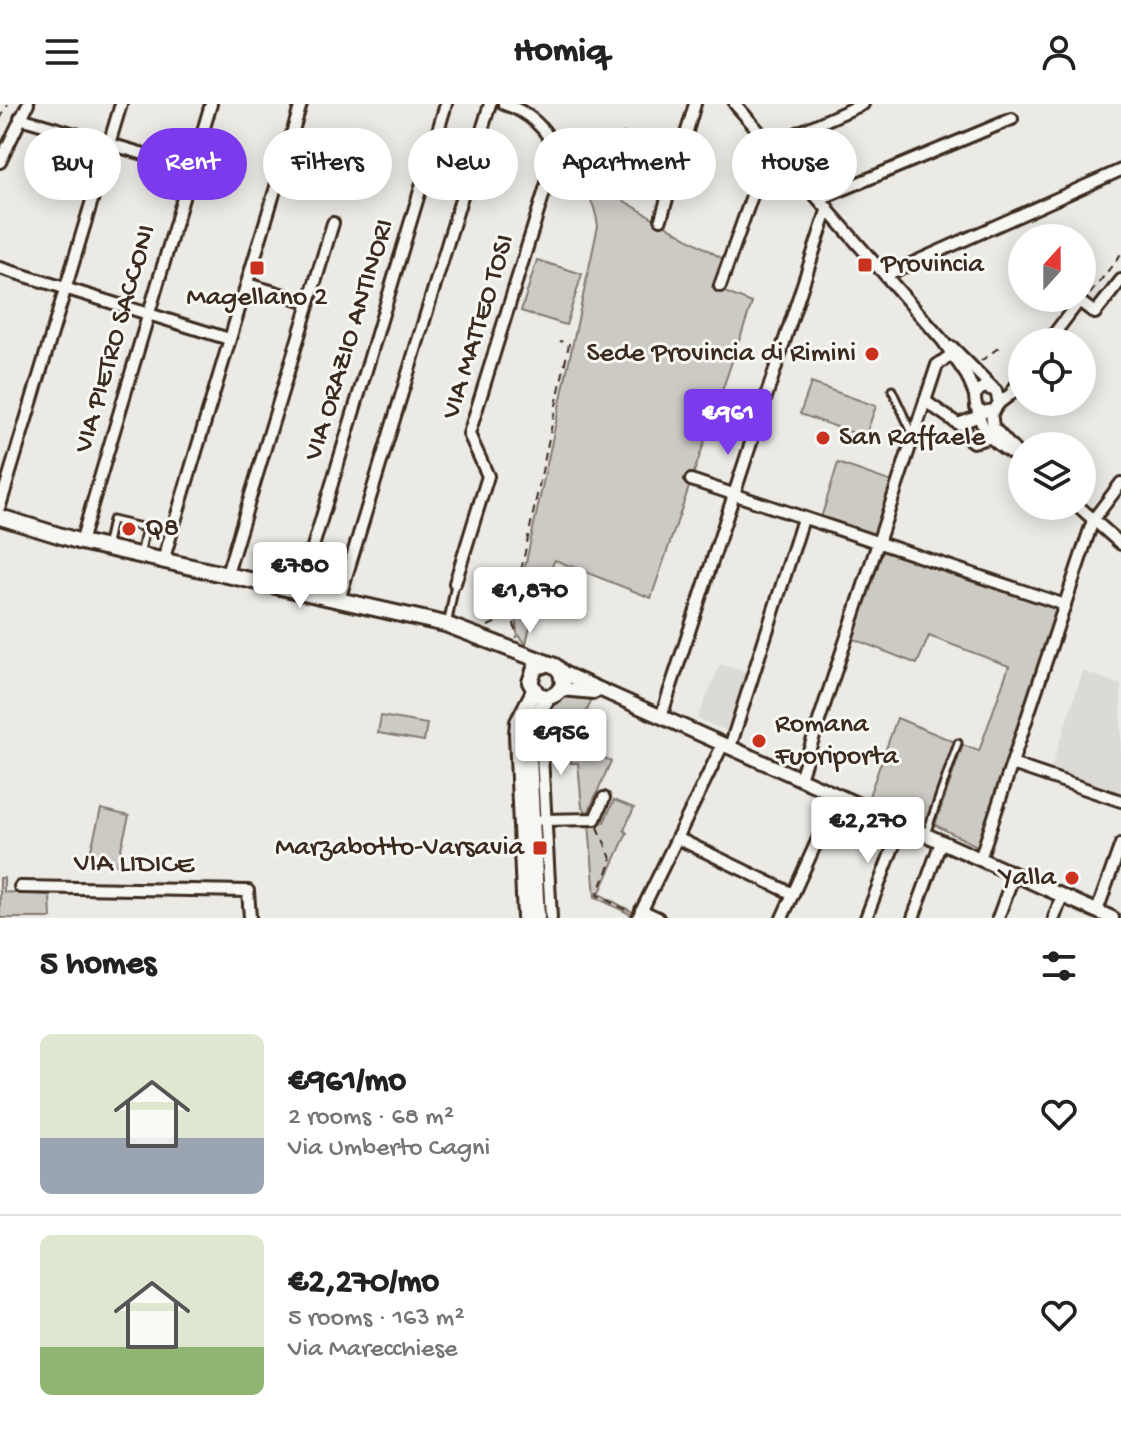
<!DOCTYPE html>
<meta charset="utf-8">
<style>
body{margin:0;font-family:"Gochi Hand",sans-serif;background:#f6f6f6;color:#222;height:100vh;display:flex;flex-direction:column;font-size:30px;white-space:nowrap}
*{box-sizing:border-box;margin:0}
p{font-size:26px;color:#767676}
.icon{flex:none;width:44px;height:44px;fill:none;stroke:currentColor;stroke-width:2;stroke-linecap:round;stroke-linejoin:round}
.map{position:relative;height:814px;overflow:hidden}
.drawer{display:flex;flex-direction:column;background:#fff;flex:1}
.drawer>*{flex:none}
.top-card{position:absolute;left:24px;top:24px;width:1074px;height:72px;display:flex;gap:16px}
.needle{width:52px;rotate:21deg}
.controls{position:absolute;left:1008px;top:120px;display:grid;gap:16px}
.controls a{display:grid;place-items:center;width:88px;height:88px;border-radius:50%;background:#fff;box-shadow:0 4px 20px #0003;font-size:40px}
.price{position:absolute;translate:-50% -68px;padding:0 18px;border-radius:8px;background:#fff;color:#222;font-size:26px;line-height:52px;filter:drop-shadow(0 2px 4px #0008)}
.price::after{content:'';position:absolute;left:50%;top:48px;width:24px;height:18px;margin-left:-12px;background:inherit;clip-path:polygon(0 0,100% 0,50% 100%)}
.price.selected{background:#7c3aed;color:#fff}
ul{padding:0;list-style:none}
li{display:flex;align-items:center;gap:24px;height:200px;padding:0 40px}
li+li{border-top:2px solid #e0e0e0}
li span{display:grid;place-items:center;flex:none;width:224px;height:160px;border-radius:12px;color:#555}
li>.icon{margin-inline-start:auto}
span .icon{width:96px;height:96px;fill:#fffc;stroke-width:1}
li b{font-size:34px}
h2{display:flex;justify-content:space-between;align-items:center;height:96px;padding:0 40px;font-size:34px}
.chip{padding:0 28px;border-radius:36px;background:#fff;box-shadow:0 4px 20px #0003;font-size:28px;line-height:72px}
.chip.selected{background:#7c3aed;color:#fff}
header{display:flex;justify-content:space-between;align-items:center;height:104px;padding:0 40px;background:#fff;font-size:36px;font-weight:800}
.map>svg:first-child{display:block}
</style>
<header><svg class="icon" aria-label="menu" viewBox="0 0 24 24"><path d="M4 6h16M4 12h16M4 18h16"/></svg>Homiq<svg class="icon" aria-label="person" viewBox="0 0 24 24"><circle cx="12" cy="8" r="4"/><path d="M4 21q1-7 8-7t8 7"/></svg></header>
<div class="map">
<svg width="1121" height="814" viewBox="0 0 1121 814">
<rect width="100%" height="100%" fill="#ebeae5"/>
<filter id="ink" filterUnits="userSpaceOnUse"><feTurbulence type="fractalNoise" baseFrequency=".0125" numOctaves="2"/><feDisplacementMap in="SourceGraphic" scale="16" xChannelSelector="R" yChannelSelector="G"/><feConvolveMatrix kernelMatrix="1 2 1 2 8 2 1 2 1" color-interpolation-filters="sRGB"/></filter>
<g filter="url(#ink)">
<!-- built -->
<g fill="#dcdad4">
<path d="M720 560 748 569 727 627 697 615Z"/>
<path d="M1083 567 1121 581V691L1050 667Z"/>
</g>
<!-- green -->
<g fill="#cdcac4" stroke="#847a71" stroke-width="2">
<path d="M623 29 646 35 641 53 647 64 627 75 621 95 723 155 712 183 752 199 651 494 555 456 537 491 526 540 517 529 516 505 598 122C594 94 583 78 563 58V40L556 32 615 54Z"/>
<path d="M537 156 582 170 566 221 521 207Z"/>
<path d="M811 279 876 302 865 333 800 310Z"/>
<path d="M838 359 892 378 875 432 821 414Z"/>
<path d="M882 446 1059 502 979 743 935 721 963 641 979 647 1009 562 929 532 917 560 851 534Z"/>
<path d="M567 591 592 595 573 639 611 657 588 709 582 703 578 659H571L569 640 535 625 544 607Z"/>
<path d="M381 612 427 620 424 637 378 629Z"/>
<path d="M897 614 955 638 927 718 869 692Z"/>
<path d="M614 696 634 704 624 726 627 729 599 790 633 808 632 811 595 793 589 719 604 718Z"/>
<path d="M101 705 129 712 117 761 89 754Z"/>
<path d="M0 774H4V788L50 791 51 814H0Z"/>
</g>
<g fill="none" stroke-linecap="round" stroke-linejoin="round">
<defs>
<g id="service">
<path d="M892 286 913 331"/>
<path d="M106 444 112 416 146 424 140 451"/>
<path d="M448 517 455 480"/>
<path d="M926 730 958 639"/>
</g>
<g id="minor">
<path d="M735 0 943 237 967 272 975 291"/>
<path d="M20 14 192 64"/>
<path d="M0 58 28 0"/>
<path d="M820 95 1012 15"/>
<path d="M661 115 695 0"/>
<path d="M0 164 229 235"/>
<path d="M886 171 1121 66"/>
<path d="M247 180 308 198"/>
<path d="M720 182 770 41 863 0"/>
<path d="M1048 238 1079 197 1095 209 1121 176"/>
<path d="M952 243 993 284"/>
<path d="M925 297 958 320 977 313"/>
<path d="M999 299 1011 290 1022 272"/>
<path d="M976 303 983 308 994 306 999 299 996 287 984 283C973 289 974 294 977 304 982 332 999 342 1022 356"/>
<path d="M991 308 993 323 1015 347"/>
<path d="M965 321 966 333 973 338 989 334"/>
<path d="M691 376 1065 501"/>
<path d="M0 402 121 0"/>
<path d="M1078 402 1121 440"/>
<path d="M81 438 211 0"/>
<path d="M163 457 301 0"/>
<path d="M227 470 333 119"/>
<path d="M455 479 488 372 469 330 556 50C550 26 527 7 504 0"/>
<path d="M300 486 446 0"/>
<path d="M339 496 490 0"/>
<path d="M661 613 828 104"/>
<path d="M541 633 551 814"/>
<path d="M730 643 803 415"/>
<path d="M1012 660 1121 697"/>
<path d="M800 674 937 261 951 251"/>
<path d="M542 716 595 715 604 694"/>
<path d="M677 734 793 790"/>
<path d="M980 755 1093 416 1121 379"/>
<path d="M20 783 248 787 250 814"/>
<path d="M641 806 658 814"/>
<path d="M1097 807 1121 740"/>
<path d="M638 814 723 640"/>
<path d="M782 814 838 691"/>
<path d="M866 814 902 720"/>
<path d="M913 814 941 738"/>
<path d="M998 814 1014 770"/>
<path d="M1054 814 1062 792"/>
</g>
<g id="tertiary">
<path d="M561 568 1112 814"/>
<path d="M561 585 594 588"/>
</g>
<g id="secondary">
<path d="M0 413 81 438 445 520 555 562 561 568 563 580C558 592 548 596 537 590L530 578 535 564 546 560"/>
<path d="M525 814 517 630 518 618 534 587"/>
<path d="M537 814 528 633 530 621 548 593"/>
</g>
</defs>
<!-- service casing -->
<use href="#service" stroke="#3b2a1e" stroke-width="11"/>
<!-- minor casing -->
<use href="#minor" stroke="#3b2a1e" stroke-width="16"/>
<!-- tertiary casing -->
<use href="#tertiary" stroke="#3b2a1e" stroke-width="18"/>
<!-- secondary casing -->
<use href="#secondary" stroke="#3b2a1e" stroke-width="20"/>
<!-- path -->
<g stroke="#3b2a1e" stroke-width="2" stroke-dasharray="8 6" stroke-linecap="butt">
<path d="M0 15 8 0"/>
<path d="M1090 190 1121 150"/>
<path d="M981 257 1002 241"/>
<path d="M511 505 517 534"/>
<path d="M488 522 505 514 514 500 569 240 560 237"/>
<path d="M598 723 612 757 597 791 628 807"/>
</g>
<!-- service -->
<use href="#service" stroke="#f6f6f2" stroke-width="5"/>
<!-- minor -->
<use href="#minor" stroke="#f6f6f2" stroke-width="10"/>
<!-- tertiary -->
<use href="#tertiary" stroke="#f6f6f2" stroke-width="12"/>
<!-- secondary -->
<use href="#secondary" stroke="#f6f6f2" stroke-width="14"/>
</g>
</g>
<!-- markers -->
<g fill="#c8321e" stroke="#f6f6f2" stroke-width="3">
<rect x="857" y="153" width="16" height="16" rx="4"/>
<rect x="249" y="156" width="16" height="16" rx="4"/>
<circle cx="872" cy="250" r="8"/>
<circle cx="823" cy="334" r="8"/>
<circle cx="129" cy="425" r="8"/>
<circle cx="759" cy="637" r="8"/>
<rect x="532" y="736" width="16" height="16" rx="4"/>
<circle cx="1072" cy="774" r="8"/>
</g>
<g text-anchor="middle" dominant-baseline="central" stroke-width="6" stroke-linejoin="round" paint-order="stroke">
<!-- poi labels -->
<g font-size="28" fill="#3b2a1e" stroke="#f6f6f2" text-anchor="start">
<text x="881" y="161">Provincia</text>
<text x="257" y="194" text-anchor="middle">Magellano 2</text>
<text x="856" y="250" text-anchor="end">Sede Provincia di Rimini</text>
<text x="839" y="334">San Raffaele</text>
<text x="145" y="425">Q8</text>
<text x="775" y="621">Romana<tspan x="775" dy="32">Fuoriporta</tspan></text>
<text x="524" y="744" text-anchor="end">Marzabotto-Varsavia</text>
<text x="1056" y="774" text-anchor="end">Yalla</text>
</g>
<!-- street labels -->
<g font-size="28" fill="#3b2a1e" stroke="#f6f6f2">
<text transform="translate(479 223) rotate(-73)">VIA MATTEO TOSI</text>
<text transform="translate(116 235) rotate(-74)">VIA PIETRO SACCONI</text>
<text transform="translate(350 236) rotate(-73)">VIA ORAZIO ANTINORI</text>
<text transform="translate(134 761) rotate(1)">VIA LIDICE</text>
</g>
</g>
</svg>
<div class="controls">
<a><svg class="needle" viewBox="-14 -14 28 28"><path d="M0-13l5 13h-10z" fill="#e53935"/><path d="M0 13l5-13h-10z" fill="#767676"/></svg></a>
<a><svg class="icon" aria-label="locate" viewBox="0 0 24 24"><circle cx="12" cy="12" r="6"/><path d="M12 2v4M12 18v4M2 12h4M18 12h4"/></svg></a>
<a><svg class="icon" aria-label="layers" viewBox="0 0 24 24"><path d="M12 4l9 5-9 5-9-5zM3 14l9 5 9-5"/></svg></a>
</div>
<b class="price selected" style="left:728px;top:353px">€961</b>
<b class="price" style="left:300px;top:506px">€780</b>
<b class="price" style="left:530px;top:531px">€1,870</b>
<b class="price" style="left:561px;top:673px">€956</b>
<b class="price" style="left:868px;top:761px">€2,270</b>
<div class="top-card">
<a class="chip">Buy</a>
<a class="chip selected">Rent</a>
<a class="chip">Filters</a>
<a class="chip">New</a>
<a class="chip">Apartment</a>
<a class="chip">House</a>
</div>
</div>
<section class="drawer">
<h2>5 homes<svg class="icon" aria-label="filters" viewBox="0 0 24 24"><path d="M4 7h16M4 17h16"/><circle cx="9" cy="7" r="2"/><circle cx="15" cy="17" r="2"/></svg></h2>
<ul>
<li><span style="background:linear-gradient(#dfe7d0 65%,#9aa5b1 0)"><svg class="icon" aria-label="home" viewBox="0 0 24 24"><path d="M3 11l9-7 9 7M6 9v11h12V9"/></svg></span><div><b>€961/mo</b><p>2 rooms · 68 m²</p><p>Via Umberto Cagni</p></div><svg class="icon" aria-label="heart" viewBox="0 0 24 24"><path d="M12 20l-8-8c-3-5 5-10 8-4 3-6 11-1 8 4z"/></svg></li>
<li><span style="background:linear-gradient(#dfe7d0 70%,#8fb573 0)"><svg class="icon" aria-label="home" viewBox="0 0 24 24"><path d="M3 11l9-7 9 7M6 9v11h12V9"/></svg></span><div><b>€2,270/mo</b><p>5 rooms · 163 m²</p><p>Via Marecchiese</p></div><svg class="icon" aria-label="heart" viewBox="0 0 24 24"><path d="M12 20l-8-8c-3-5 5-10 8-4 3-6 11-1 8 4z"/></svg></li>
</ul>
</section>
